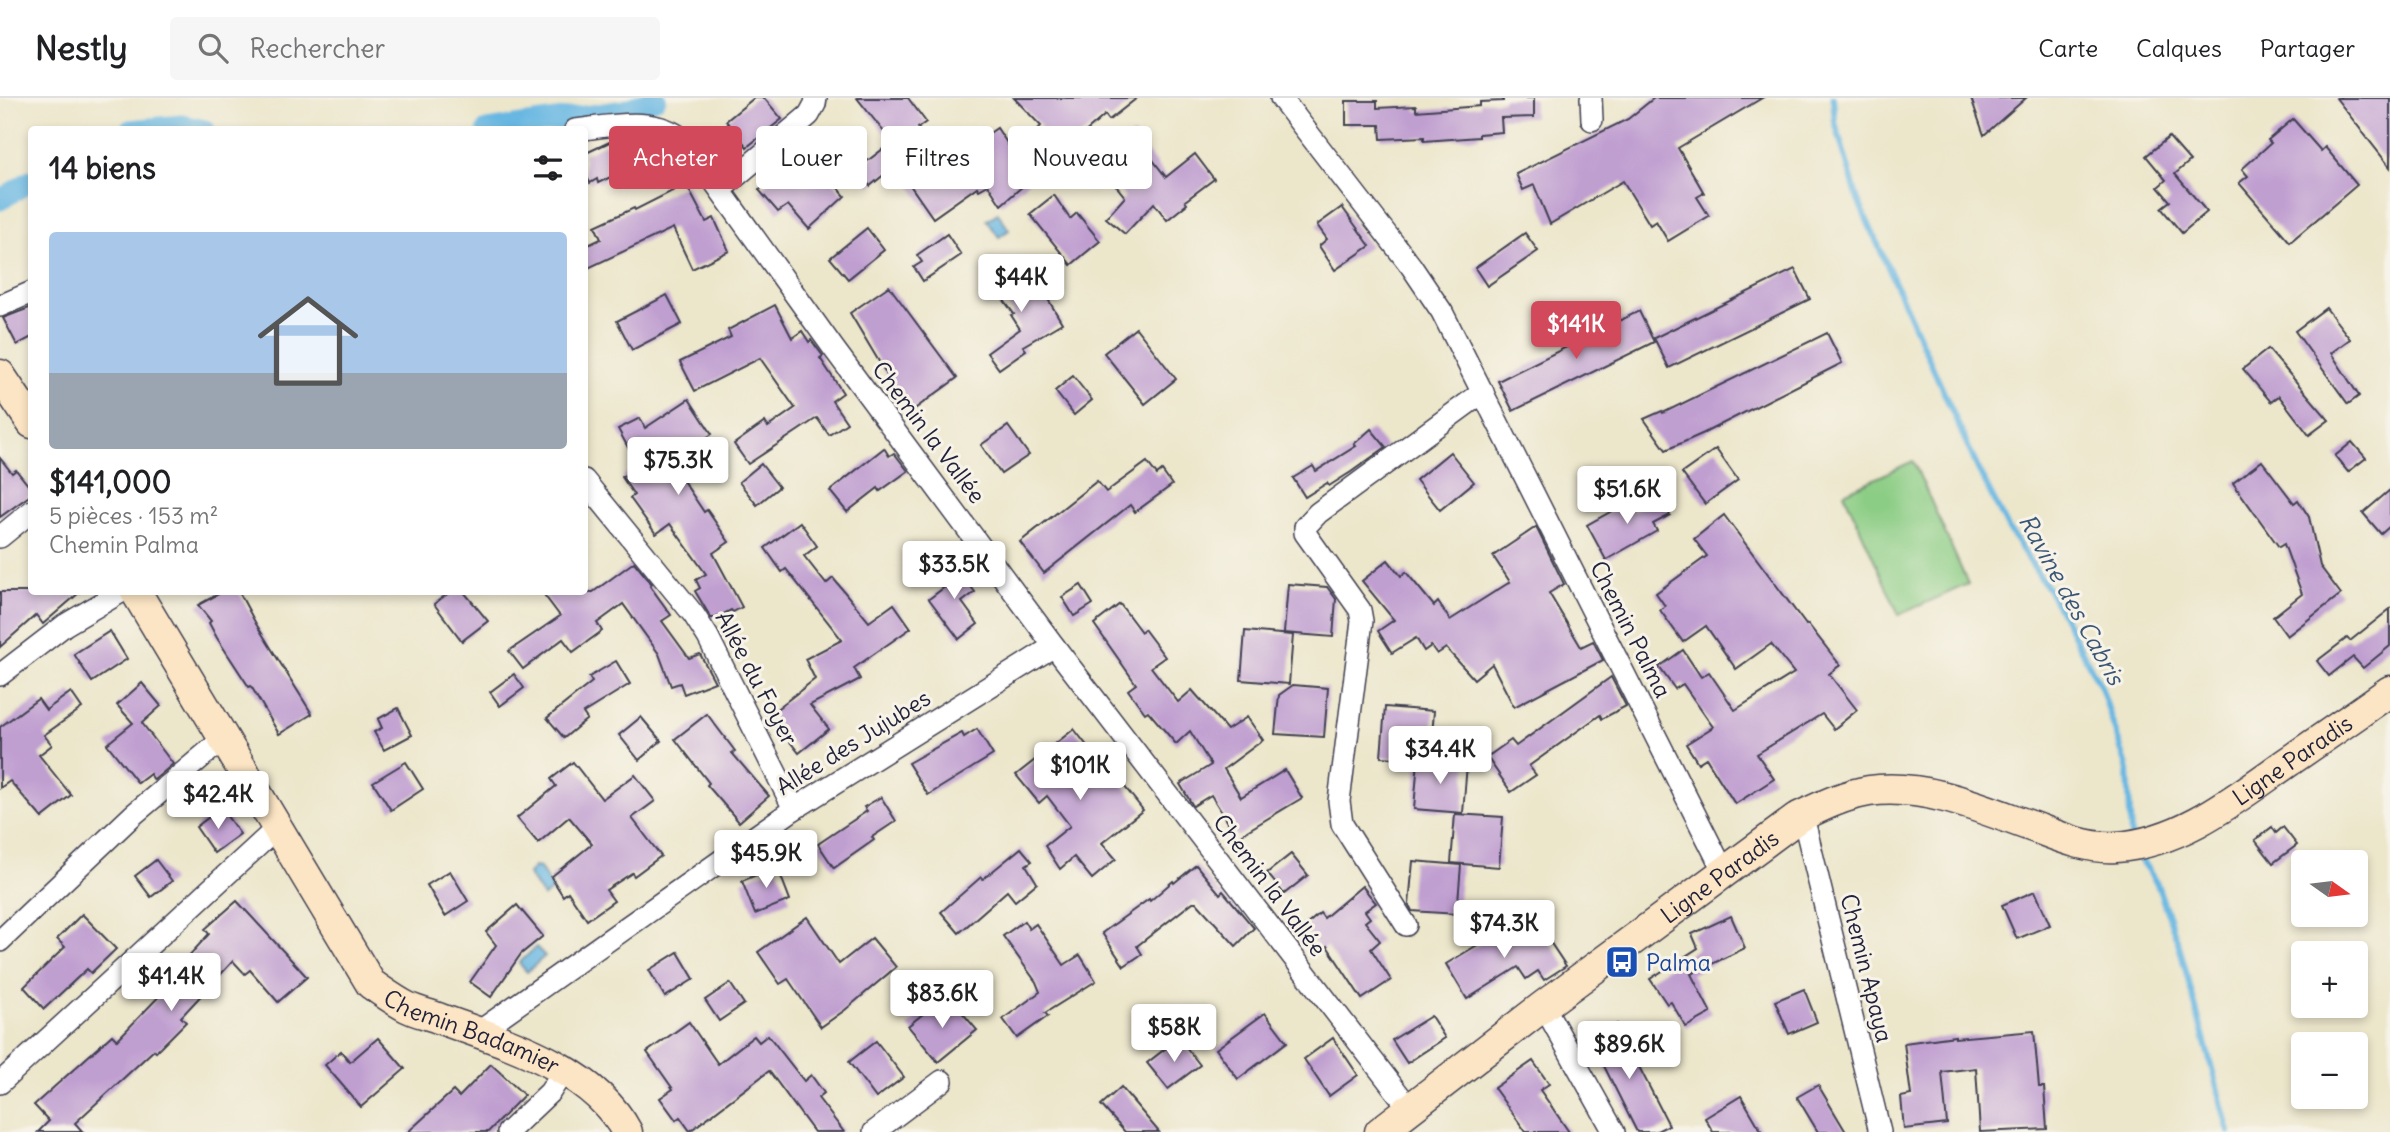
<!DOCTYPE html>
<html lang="fr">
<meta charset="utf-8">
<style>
body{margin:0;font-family:Delius,sans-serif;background:#f6f6f6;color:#202124;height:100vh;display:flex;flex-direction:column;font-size:26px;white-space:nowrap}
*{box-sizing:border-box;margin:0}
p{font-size:23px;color:#757577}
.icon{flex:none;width:38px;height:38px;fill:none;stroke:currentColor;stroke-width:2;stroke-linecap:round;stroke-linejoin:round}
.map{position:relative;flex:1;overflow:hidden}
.drawer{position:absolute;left:28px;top:28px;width:560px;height:469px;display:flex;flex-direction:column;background:#fff;border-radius:7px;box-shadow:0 4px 10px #0003}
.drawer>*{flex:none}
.hud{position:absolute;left:609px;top:28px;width:665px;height:63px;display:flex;gap:14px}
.needle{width:46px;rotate:104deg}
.controls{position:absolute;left:2291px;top:752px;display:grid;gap:14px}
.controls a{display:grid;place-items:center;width:77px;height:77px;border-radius:7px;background:#fff;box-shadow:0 4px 10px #0003;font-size:35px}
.price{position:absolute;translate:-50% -60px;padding:0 16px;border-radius:7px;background:#fff;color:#222;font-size:23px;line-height:46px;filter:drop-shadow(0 2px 4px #0008)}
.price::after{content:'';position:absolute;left:50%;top:42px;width:21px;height:16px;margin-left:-10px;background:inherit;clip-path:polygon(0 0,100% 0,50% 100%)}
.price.selected{background:#d1495b;color:#fff}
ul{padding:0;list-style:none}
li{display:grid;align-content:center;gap:14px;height:371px;padding:0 21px}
li span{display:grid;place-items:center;height:217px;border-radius:7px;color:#555}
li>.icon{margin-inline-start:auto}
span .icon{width:126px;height:126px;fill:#fffc;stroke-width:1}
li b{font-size:30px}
h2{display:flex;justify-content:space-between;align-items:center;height:84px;padding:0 21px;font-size:30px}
.pill{padding:0 24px;border-radius:7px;background:#fff;box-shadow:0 4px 10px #0003;font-size:24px;line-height:63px}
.pill.selected{background:#d1495b;color:#fff}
header{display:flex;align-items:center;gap:42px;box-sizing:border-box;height:98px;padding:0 35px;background:#fff;border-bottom:2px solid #e0e0e0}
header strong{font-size:33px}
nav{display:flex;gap:38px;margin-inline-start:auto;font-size:24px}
.search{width:490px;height:63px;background:#f6f6f6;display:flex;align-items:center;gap:18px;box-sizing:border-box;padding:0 24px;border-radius:7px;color:#757577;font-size:26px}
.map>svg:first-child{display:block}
</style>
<header>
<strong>Nestly</strong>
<div class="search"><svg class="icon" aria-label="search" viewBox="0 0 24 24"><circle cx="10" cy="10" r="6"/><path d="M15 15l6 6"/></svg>Rechercher</div>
<nav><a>Carte</a><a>Calques</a><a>Partager</a></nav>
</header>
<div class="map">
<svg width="2390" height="1034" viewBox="0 0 2390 1034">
<rect width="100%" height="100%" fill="#f7f3e8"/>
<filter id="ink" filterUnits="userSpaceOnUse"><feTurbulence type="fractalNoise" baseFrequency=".0143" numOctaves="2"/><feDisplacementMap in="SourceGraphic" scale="14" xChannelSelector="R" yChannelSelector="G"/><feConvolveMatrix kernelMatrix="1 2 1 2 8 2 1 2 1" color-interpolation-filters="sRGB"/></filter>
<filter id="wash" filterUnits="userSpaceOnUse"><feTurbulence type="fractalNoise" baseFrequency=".00686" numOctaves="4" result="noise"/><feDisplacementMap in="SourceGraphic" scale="28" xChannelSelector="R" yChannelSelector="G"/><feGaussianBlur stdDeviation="1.57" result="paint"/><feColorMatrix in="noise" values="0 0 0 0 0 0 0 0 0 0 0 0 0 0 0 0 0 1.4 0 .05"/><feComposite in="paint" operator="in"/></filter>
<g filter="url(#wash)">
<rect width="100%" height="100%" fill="#ece6cb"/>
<!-- green -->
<path fill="#8ccd85" stroke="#577860" stroke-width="2" d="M1913 363 1968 486 1899 517 1844 395Z"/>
<!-- water -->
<g fill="#67b7e2" stroke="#446c8e" stroke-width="2">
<path d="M998 115 1009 132 999 139 987 122Z"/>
<path d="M534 769 540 770 553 792 543 799 528 776Z"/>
<path d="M536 849 545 858 527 874 519 865Z"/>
</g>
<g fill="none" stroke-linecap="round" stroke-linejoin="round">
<!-- stream -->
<g stroke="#67b7e2" stroke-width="6">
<path d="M1833 0 1835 24 1858 102 1978 371 2008 430 2052 497 2101 589 2128 672 2131 739"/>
<path d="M2137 755 2157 786 2179 847 2229 1034"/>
</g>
<!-- canal -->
<g stroke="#67b7e2" stroke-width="21">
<path d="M130 32 182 27 205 32"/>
<path d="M487 32 626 12 656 0"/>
<path d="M0 102 32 82"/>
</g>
</g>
<g id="blocks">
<!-- building -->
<g fill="#bf9ed0">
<path d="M754 0H764L782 21 747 49 726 23Z"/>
<path d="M857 0H908L926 24 918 30 943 62 950 56 953 60 997 30 1031 81 1001 107 988 87 979 92 977 89 933 120 896 67 870 88 857 71 892 44Z"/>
<path d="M1014 0H1137L1109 22 1105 17 1059 57 1037 32 1041 28Z"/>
<path d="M1503 0H1534V19L1501 20 1502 34 1479 36V39L1424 43V39L1381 41 1380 27H1346V3H1377V10L1416 8V13L1480 8V4L1503 3Z"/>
<path d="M1654 0H1762L1678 50 1704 95 1697 99 1709 118 1668 143 1656 123 1650 127 1623 83 1550 126 1534 87 1523 92 1516 76 1628 21Z"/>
<path d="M1971 0H2026L1984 37Z"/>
<path d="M2336 0H2390V69Z"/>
<path d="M2293 21 2321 53 2325 49 2357 87 2290 144 2239 85 2248 78 2242 71 2271 45 2268 42Z"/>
<path d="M1133 36 1166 79 1195 56 1214 81 1185 103 1187 106 1167 122 1154 105 1125 136 1106 120 1125 99 1101 69 1109 63 1105 57Z"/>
<path d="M2169 39 2190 63 2175 76 2207 114 2182 135 2161 110 2170 103 2158 89 2166 82 2146 58Z"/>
<path d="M618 40 622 45 628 42 638 62 631 66 632 69 598 85 597 81 590 85 584 73V56Z"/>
<path d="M807 54 845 98 809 131 788 107 778 114 759 92Z"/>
<path d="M686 86 706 124 714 120 729 153 692 171 673 130 584 172V149L601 141 595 128 634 110 635 112Z"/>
<path d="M1054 97 1070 121 1077 115 1100 143 1071 167 1030 116Z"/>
<path d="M1342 109 1370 148 1335 172 1319 148 1327 141 1317 127Z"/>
<path d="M867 130 884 152 848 181 830 160Z"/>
<path d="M1525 135 1538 153 1487 188 1475 170Z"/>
<path d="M947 136 961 157 923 183 914 169 922 164 917 157Z"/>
<path d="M1007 162 1032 197 1042 191 1062 225 1023 248 1026 252 999 271 987 255 1020 231 1011 217 1014 216 986 178Z"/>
<path d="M1795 171 1810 201 1669 270 1654 240Z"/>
<path d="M889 188 957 280 905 318 886 292 893 287 850 215Z"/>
<path d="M667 197 682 226 632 252 617 223Z"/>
<path d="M775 207 792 240 802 233 809 244 811 242 823 258 820 260 843 295 832 303 847 325 829 337 817 320 748 366 734 346 765 324 768 329 795 310 760 260 695 293 680 264 731 239 728 232Z"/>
<path d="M32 209V239L17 247 3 220Z"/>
<path d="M2326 210 2350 241 2331 255 2359 298 2348 306 2295 233Z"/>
<path d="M1639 213 1654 244 1513 313 1498 283Z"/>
<path d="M1136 230 1176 281 1145 306 1104 255Z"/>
<path d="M1827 235 1842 265 1704 335 1666 352 1644 321 1662 313 1663 315Z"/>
<path d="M2268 251 2329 322 2309 337 2279 298 2271 304 2243 271Z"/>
<path d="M1073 278 1092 302 1074 317 1055 293Z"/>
<path d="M689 301 712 336 670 363 704 414 707 412 729 444 713 455 742 509 733 514 731 512 716 520H711L695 493 700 490 696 482 706 476 670 426 656 436 630 400 634 397 622 379 638 368 618 331 640 320 645 330Z"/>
<path d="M1008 328 1029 357 1001 376 981 347Z"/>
<path d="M1371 331 1386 349 1351 374 1329 388 1327 385 1305 399 1293 380 1313 368 1316 373 1356 348 1354 346Z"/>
<path d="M2352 344 2366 360 2348 374 2335 358Z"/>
<path d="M884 350 889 358 894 355 908 373 880 393 878 390 847 414 830 393Z"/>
<path d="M1716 351 1738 382 1705 406 1682 375Z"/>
<path d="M1450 354 1474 384 1440 412 1416 382Z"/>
<path d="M0 360 12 375 16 372 32 392V396L0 419Z"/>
<path d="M2262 363 2294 405 2298 402 2309 419 2320 468 2341 496 2287 538 2273 519 2302 496 2284 446 2279 449 2233 385Z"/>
<path d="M1147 364 1157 377 1162 373 1172 387 1135 414 1130 407 1044 475 1020 444 1097 383 1106 394Z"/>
<path d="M761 366 779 389 757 407 739 384Z"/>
<path d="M2390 392V428L2381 436 2363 415Z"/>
<path d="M1660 398 1670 417 1653 426 1657 433 1606 462 1587 427 1628 404 1633 413Z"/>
<path d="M1724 417 1806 527 1808 526 1840 567 1829 576 1857 612 1834 631 1822 616 1757 656 1774 681 1735 706 1706 660 1698 665 1686 646 1713 629 1683 586 1675 591 1659 569 1683 552 1701 579 1709 574 1735 612 1794 575 1771 546 1736 571 1706 528 1683 544 1660 512 1665 508 1656 495 1707 458 1694 441Z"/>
<path d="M800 424 817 448 804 458 826 486 833 480 869 524 894 506 911 530 854 570 860 581 810 607 829 631 799 655 775 625 769 628 764 621 815 581 805 561 842 542 786 471 782 474 765 450Z"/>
<path d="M1536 429 1564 486 1549 495 1581 549 1593 543 1603 562 1514 609 1492 566 1474 581 1446 550 1437 556 1431 548 1424 553 1416 540 1392 555 1378 533 1394 522 1362 483 1388 462 1401 478 1406 474 1434 508 1438 504 1450 522 1510 484 1493 458Z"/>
<path d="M634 464 652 486 650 488 671 517 662 523 689 560 700 556 715 584 684 596 680 585 671 588 659 556 623 506 597 525 602 533 573 554 563 541 523 571 509 553 560 518 542 494H593Z"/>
<path d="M952 464 975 494 962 504 978 526 959 541 929 501 946 488 937 476Z"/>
<path d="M1288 486 1327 489 1336 501 1333 539 1284 535Z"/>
<path d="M1081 487 1093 506 1074 518 1062 499Z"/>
<path d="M0 494H80L43 526 36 517 0 549Z"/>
<path d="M222 494H239L256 526 312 616 279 636 251 588 249 589 217 540 209 525 211 523 198 507Z"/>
<path d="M450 494H464L488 523 462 543 434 506Z"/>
<path d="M1120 506 1141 534 1144 531 1165 559 1151 569 1178 604 1192 592 1227 632 1247 619 1263 642 1224 671 1241 699 1285 672 1302 700 1237 739 1211 697 1193 708 1180 686 1211 667 1190 633 1176 646 1148 613 1145 615 1128 592 1136 586 1094 526Z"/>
<path d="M2390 511V548L2363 570 2353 559 2329 578 2317 563 2347 540 2350 543Z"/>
<path d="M110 533 127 561 92 584 74 556Z"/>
<path d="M1245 533 1293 537 1289 586 1241 582Z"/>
<path d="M616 563 630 586 583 615 587 621 564 640 547 620 592 584 589 579Z"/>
<path d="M514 576 524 590 500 608 490 594Z"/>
<path d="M1611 579 1626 608 1602 621 1600 617 1529 668 1536 677 1511 694 1487 659 1511 642 1516 648Z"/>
<path d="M142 585 161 608 142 625 173 666 154 682 150 676 138 685 107 646 133 625 117 607Z"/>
<path d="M1293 587 1328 590 1324 639 1275 636 1279 597Z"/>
<path d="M71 594 82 610 44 637 52 647 39 657 71 697 42 720 10 683 0 690V629L38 601 46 612Z"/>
<path d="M1385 609 1434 613 1430 662 1381 659Z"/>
<path d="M398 610 412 637 384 652 374 634 382 630 378 621Z"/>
<path d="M707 616 735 653 732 655 769 698 739 724 707 687 709 685 675 641Z"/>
<path d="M641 619 661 643 639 662 619 637Z"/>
<path d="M977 631 993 657 928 697 908 665 962 635 964 639Z"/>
<path d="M1074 631 1110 677 1113 674 1143 712 1102 745 1116 761 1092 781 1074 759 1060 771 1045 748 1070 728 1047 698 1039 705 1016 677Z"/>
<path d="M1418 662 1467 666 1463 715 1414 711Z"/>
<path d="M406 664 423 691 391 712 373 684Z"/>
<path d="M573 664 602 701 635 677 655 703 632 720 661 758 634 778 632 775 606 792 614 803 587 822 568 794 563 798 551 779 592 746 569 719 538 745 517 720 556 688 551 681Z"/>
<path d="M881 699 896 723 872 739 874 742 834 770 818 746 867 713 864 709Z"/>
<path d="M221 710 240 736 214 755 196 729Z"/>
<path d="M1455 716 1503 719 1499 769 1451 765Z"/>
<path d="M2272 729 2276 735 2283 729 2297 747 2273 765 2255 742Z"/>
<path d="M1021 750 1032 763 1026 767 1037 785 1015 803 1007 793 959 835 941 814 981 779 983 781Z"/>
<path d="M1291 756 1308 777 1284 796 1267 775Z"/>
<path d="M156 762 172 783 151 799 135 778Z"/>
<path d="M1413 763 1461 767 1457 816 1412 813 1409 807Z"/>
<path d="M1196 767 1220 796 1223 793 1254 830 1236 848 1196 804H1193L1137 848 1142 856 1124 868 1102 835 1149 801 1150 803 1173 783 1174 785Z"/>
<path d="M777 768 790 802 755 816 742 783Z"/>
<path d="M450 773 468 803 445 818 427 787Z"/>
<path d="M1362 788 1376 805 1365 813 1370 820 1365 824 1380 843 1371 851 1391 882 1362 901 1327 848 1321 853 1303 830 1320 815 1324 820Z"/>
<path d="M2035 793 2050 827 2017 841 2002 807Z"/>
<path d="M237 803 307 879 278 904 250 872 245 876 233 863 181 919 186 924 156 954 154 952 75 1025 83 1034H38L49 1023 34 1007 112 937 117 942 169 888 165 884 209 836 205 831Z"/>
<path d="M517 807 543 838 521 856 491 899 470 884 496 847 486 834Z"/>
<path d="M82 816 116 851 91 875 87 871 44 911 24 889 65 849 57 841Z"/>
<path d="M1731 818 1745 850 1691 876 1711 915 1686 929 1671 904 1667 906 1650 881 1698 850 1692 836Z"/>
<path d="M807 819 839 866 872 840 896 869 845 912 821 929 788 881 780 886 758 854Z"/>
<path d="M1024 823 1029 831 1036 826 1064 867 1080 857 1096 883 1045 915 1048 918 1017 940 1003 921 1040 894 1036 884 1003 838Z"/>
<path d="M1512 826 1524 844 1542 832 1566 868 1544 882 1538 873 1526 881 1518 869 1467 901 1446 866Z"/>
<path d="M678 854 694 881 665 899 649 872Z"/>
<path d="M730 885 744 906 719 923 705 902Z"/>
<path d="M1804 891 1817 924 1789 936 1775 903Z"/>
<path d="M954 905 977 932 938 964 908 928 934 907 941 916Z"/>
<path d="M1265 915 1287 944 1238 981 1216 951Z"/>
<path d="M1431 918 1445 940 1407 965 1392 942Z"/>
<path d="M689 924 718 966 754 938 759 944 768 937 804 983 811 977 824 995 818 1000 844 1034H814L769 973 690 1033 680 1019 676 1022 660 1000 673 991 647 954Z"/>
<path d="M1617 926 1669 1027 1655 1034H1637L1590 940Z"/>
<path d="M2034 933 2039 989H2044L2047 1031 1980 1034 1976 970 1942 974 1947 1026 1904 1031 1901 999 1911 997 1904 945 1955 938V940Z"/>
<path d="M378 940 405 971 361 1009 325 967 341 953 350 964Z"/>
<path d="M1179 940 1200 967 1168 991 1147 965Z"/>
<path d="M1333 940 1358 977 1329 998 1304 961Z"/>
<path d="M876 943 904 979 876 1000 849 964Z"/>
<path d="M1533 963 1549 986 1540 992 1569 1034H1526L1494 990Z"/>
<path d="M491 966 524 997 488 1034H408L453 993 459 999Z"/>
<path d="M1818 987 1846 1034H1818L1797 999Z"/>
<path d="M1121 989 1159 1034H1125L1101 1007Z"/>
<path d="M1741 998 1762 1034H1713L1705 1020Z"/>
</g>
</g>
</g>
<g filter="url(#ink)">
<use href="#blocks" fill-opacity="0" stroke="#403f51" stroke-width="2"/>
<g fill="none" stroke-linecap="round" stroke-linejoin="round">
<defs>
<g id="street">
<path d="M1281 0 1411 168 1442 214 1724 774"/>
<path d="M1591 0 1592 22"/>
<path d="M575 32C611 28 656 17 685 43L834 251 1054 548 1410 1011"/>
<path d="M721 91 809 17 815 6 816 0"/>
<path d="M0 208 32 194"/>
<path d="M584 382 694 517 708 539 794 711"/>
<path d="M0 439 32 413"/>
<path d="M0 577 65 527 121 494"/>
<path d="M1799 719 1806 731 1880 1034"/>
<path d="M1406 827 1342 726 1339 703 1362 523 1360 512 1305 435V429L1318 415 1483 294"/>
<path d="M0 843 133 717 223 641"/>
<path d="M1542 909 1551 921 1614 1034"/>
<path d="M477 935 794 711 1054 548"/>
<path d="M0 985 276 731"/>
<path d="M508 1034 550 994 564 972"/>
<path d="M874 1034 942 983"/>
</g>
<g id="secondary">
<path d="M0 277 32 325"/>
<path id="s1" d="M136 494 371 886C383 894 395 903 407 909 417 914 428 916 438 920 503 944 592 968 627 1034"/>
<path id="s2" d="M1380 1034 1542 909 1799 719C1822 708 1844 697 1869 693 1927 685 1985 712 2039 731 2062 740 2090 751 2116 749 2180 745 2234 702 2285 666 2320 642 2355 618 2390 593"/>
</g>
</defs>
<!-- street casing -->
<use href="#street" stroke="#403f51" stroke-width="24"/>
<!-- secondary casing -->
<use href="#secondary" stroke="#403f51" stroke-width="33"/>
<!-- street -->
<use href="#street" stroke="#fff" stroke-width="21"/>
<!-- secondary -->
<use href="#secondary" stroke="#fce5c4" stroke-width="30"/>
</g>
</g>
<!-- icons -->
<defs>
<symbol id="bus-square" viewBox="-11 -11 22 22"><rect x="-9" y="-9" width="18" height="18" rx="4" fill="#1a4fb4" stroke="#f7f3e8"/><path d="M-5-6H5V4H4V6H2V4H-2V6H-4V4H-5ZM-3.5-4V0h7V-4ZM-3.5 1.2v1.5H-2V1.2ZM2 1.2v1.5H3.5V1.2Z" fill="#fff"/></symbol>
</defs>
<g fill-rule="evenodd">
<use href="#bus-square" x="1603" y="845" width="38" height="38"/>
</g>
<g text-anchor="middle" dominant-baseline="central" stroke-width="6" stroke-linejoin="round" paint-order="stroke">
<!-- street labels -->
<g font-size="23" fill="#22223b" stroke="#f7f3e8">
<text transform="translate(929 334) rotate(53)">Chemin la Vallée</text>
<text transform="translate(1631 531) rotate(63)">Chemin Palma</text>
<text transform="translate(757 580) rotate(62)">Allée du Foyer</text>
<text transform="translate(853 644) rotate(-32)">Allée des Jujubes</text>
<text stroke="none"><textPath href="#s2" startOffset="1054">Ligne Paradis</textPath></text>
<text stroke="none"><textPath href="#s2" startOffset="425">Ligne Paradis</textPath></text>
<text transform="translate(1270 787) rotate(53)">Chemin la Vallée</text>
<text transform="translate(1867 870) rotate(76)">Chemin Apaya</text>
<text stroke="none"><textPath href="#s1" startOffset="569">Chemin Badamier</textPath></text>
</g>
<!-- transit labels -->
<g font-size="23" fill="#164399" stroke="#f7f3e8" text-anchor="start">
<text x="1646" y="864">Palma</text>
</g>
<!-- water labels -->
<g font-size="24" font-style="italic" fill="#3a5675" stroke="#f7f3e8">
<text transform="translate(2072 501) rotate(61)">Ravine des Cabris</text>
</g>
</g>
</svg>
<div class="controls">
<a><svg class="needle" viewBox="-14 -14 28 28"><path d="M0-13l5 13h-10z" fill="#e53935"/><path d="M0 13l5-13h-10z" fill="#757577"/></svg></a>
<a>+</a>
<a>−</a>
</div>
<b class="price" style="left:1021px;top:216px">$44K</b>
<b class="price selected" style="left:1576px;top:263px">$141K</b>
<b class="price" style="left:678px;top:399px">$75.3K</b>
<b class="price" style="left:1627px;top:428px">$51.6K</b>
<b class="price" style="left:954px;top:503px">$33.5K</b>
<b class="price" style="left:1440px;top:688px">$34.4K</b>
<b class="price" style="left:1080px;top:704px">$101K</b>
<b class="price" style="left:218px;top:733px">$42.4K</b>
<b class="price" style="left:766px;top:792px">$45.9K</b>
<b class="price" style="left:1504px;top:862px">$74.3K</b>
<b class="price" style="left:171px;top:915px">$41.4K</b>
<b class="price" style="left:942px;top:932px">$83.6K</b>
<b class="price" style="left:1174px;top:966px">$58K</b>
<b class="price" style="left:1629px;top:983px">$89.6K</b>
<div class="hud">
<a class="pill selected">Acheter</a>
<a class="pill">Louer</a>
<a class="pill">Filtres</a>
<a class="pill">Nouveau</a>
</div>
<section class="drawer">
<h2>14 biens<svg class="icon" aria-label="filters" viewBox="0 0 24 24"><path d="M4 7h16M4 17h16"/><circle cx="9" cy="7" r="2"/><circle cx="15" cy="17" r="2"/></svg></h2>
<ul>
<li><span style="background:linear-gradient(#a9c7e8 65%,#9aa5b1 0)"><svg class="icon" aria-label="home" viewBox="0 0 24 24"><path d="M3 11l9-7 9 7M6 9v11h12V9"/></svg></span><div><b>$141,000</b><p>5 pièces · 153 m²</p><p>Chemin Palma</p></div></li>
</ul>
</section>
</div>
